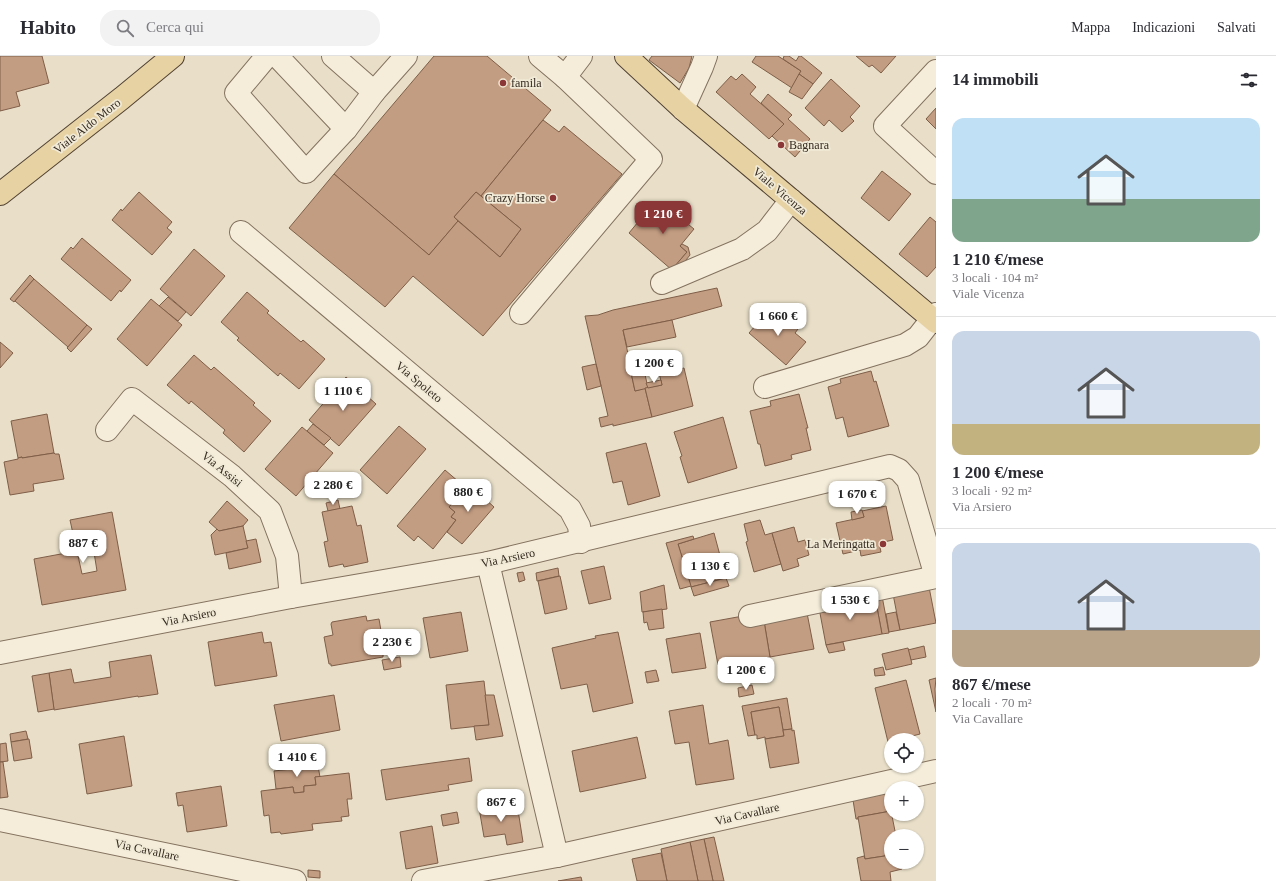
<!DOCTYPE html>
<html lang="it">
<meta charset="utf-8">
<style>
body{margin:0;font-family:Georgia,serif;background:#f2f2f3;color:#2b2b33;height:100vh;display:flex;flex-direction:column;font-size:15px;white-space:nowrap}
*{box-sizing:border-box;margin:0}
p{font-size:13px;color:#7c7c81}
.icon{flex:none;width:22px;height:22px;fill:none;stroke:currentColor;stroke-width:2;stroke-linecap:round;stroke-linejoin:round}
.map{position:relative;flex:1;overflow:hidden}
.panel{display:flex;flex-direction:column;background:#fff;width:340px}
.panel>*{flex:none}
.buttons{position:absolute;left:884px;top:677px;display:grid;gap:8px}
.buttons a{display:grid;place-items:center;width:40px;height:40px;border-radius:50%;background:#fff;box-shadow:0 1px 3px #0004;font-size:20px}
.price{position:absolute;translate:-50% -34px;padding:0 9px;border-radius:8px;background:#fff;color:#222;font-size:13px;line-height:26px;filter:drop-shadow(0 1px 2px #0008)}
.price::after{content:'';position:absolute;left:50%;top:24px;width:12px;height:9px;margin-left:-6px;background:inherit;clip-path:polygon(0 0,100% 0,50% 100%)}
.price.active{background:#8b3637;color:#fff}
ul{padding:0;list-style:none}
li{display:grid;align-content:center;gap:8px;height:212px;padding:0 16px}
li+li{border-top:1px solid #e1e1e2}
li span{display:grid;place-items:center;height:124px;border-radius:12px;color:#555}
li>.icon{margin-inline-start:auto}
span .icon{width:72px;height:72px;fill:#fffc;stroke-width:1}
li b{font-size:17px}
h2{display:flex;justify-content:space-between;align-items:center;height:48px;padding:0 16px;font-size:17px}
header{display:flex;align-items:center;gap:24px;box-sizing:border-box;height:56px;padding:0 20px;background:#fff;border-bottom:1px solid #e1e1e2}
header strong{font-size:19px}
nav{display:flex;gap:22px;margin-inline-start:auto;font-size:14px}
.search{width:280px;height:36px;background:#f2f2f3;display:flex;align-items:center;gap:10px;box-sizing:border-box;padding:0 14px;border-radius:16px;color:#7c7c81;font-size:15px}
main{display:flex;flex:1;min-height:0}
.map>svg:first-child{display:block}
</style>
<header>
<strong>Habito</strong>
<div class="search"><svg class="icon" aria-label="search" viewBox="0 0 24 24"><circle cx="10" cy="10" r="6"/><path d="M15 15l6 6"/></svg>Cerca qui</div>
<nav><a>Mappa</a><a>Indicazioni</a><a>Salvati</a></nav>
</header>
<main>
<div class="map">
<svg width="936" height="825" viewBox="0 0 936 825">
<rect width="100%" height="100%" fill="#e9dfc8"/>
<!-- building -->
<g fill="#c39d82" stroke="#7f5e48">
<path d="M0 0H42L49 27 16 36 20 50 0 55Z"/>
<path d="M434 0H487L551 54 481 140 476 136 454 161 458 165 429 199 334 118Z"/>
<path d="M652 0H692L689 12 680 27 649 4Z"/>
<path d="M756 0H778L801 15 792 32 752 6Z"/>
<path d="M784 0H789L796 5 799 0H801L822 17 813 28 799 18 801 15 783 3Z"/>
<path d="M856 0H896L881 17 872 9 869 11Z"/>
<path d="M742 18 756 31 750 38 784 68 769 83 716 36 731 20 736 24Z"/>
<path d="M799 18 813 28 802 43 789 36Z"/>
<path d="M831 23 860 50 850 61 854 65 842 76 829 64 824 70 805 52Z"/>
<path d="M768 38 792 59 788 63 810 83 795 101 772 80 784 68 761 47Z"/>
<path d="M936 52V73L926 63Z"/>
<path d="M543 64 559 76 564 70 622 118 483 280 413 220 385 251 289 172 334 118 429 199 458 165 500 201 521 173 481 140Z"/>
<path d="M882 115 911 138 889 165 861 142Z"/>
<path d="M139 136 172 166 167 172 172 176 152 199 112 164 121 153 122 155Z"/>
<path d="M476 136 521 173 500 201 454 161Z"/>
<path d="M667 146H671L681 154 678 160 665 149Z"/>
<path d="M662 147 694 173 680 190 687 196 672 214 629 177 643 160 648 164Z"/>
<path d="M930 161 936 166V211L927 221 899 198Z"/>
<path d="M82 182 131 224 121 236 120 234 111 245 61 203 71 191 73 193Z"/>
<path d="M682 188 688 191 690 199 678 214 674 211 687 196 680 190Z"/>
<path d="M194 193 225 220 191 260 160 233Z"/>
<path d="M30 219 34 223 14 246 10 243Z"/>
<path d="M34 223 87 269 68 291 15 245Z"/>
<path d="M717 232 722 250 672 264 623 274 628 298H627L635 335 645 332 652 361 613 370V368L601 371 599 362 608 360 585 260 598 259 613 254Z"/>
<path d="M247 236 269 255 267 257 301 286 303 284 325 303 299 333 280 317 278 320 237 284 239 282 221 266Z"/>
<path d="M168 241 186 256 178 265 159 250Z"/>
<path d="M151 243 182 269 147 310 117 283Z"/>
<path d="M769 254 779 264 783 260 798 273 795 277 806 286 786 309 749 277Z"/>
<path d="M672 264 676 281 627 291 623 274Z"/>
<path d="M87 269 92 273 71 296 67 292Z"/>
<path d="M0 286 13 297 0 312Z"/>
<path d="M640 296 648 332 635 335 627 298Z"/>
<path d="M194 299 211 314 214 311 255 347 253 349 271 365 244 396 223 377 225 374 191 345 189 348 167 329Z"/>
<path d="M596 308 601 330 587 334 582 311Z"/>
<path d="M684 312 693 350 652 361 645 332 662 329 659 317Z"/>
<path d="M871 315 874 326 876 325 889 370 848 381 843 361 836 363 828 331 841 327 840 323Z"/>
<path d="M346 321 376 348 339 390 309 364Z"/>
<path d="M661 324 662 329 648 332 646 327Z"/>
<path d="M799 338 808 372H806L811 394 791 399 792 403 765 410 760 388H758L750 355 771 350 770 345Z"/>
<path d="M47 358 54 397 22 402V401L18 402 11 365Z"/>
<path d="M723 361 737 412 688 427 680 401 682 400 674 376Z"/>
<path d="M313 368 331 382 324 389 307 375Z"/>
<path d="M399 370 426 393 387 438 360 414Z"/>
<path d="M302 371 333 397 296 440 265 413Z"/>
<path d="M646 387 660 440 628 449 622 425 613 427 606 397Z"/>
<path d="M54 397 55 398H59L64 423 33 428 34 435 10 439 4 406 18 403V402L22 401V402Z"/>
<path d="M445 414 466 432 449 451 455 456 451 461 456 464 433 493 418 480 414 485 397 470Z"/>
<path d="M464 424 494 451 462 488 447 476 456 464 451 461 455 456 449 451 466 432 460 428Z"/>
<path d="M338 444 340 453 328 455 326 447Z"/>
<path d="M227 445 248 464 243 470 219 475 209 466Z"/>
<path d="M352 450 357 470 361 469 368 506 344 511 343 508 329 511 324 486 328 485 322 456Z"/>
<path d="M886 450 893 484 879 487 881 496 861 500 860 494 843 498 836 467 864 461 862 455Z"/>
<path d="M862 454 864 461 852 464 851 456Z"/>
<path d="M112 456 126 534 42 549 34 503 77 495 82 518 97 515 92 484 75 487 70 464Z"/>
<path d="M760 464 765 479 772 477 781 508 754 516 746 486 748 485 744 468Z"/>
<path d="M243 470 248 492 215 499 211 479 217 473 219 475Z"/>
<path d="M794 471 798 486 805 484 809 499 797 503 799 510 783 515 772 477Z"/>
<path d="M714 477 726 522 691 531 678 488Z"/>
<path d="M693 480 694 483 678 488 691 530 680 533 666 487Z"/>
<path d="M256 483 261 506 229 513 226 497 248 492 246 485Z"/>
<path d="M604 510 611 543 589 548 581 515Z"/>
<path d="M558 512 559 520 537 525 536 517Z"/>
<path d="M523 516 525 524 519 526 517 517Z"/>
<path d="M560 520 567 553 545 558 538 525Z"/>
<path d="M726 522 729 530 694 540 691 531Z"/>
<path d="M664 529 667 553 642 556 640 536Z"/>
<path d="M929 531 936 567 900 574 893 538Z"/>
<path d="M882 540 889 577 882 578 875 541Z"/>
<path d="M875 541 882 578 826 589 819 552Z"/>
<path d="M662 553 664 572 649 574 647 566 644 567 643 556Z"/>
<path d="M461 556 468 595 430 602 423 562Z"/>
<path d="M896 556 900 574 889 576 886 558Z"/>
<path d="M807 557 814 593 770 601 764 565Z"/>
<path d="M366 560 367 565 379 563 385 598 383 599V601L331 610V608H329L324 581 333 579 331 568 332 566Z"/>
<path d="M743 560 764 565 770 601 745 606 744 604 718 609 710 566Z"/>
<path d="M262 576 264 587 271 586 277 620 215 630 208 586Z"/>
<path d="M618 576 633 647 593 656 587 628 561 633 552 592 596 582 595 580Z"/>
<path d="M700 577 706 612 672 617 666 583Z"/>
<path d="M843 586 845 594 829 597 826 589Z"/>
<path d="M924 590 926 601 911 604 908 594Z"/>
<path d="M908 592 912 608 886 614 882 598Z"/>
<path d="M151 599 158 638 138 641V640L54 654 49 617 71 613 74 627 111 621 109 606Z"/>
<path d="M400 601 401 611 384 614 382 604Z"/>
<path d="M883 611 885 619 875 620 874 613Z"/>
<path d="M656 614 659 625 647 627 645 616Z"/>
<path d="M49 617 54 653 38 656 32 620Z"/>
<path d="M936 622 935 633 936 656 929 624Z"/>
<path d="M906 624 920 678 897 684H891V686H888L875 632Z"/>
<path d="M484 625 489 669 451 673 446 629Z"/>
<path d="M752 629 754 638 739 641 738 632Z"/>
<path d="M334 639 340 674 281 685 274 649Z"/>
<path d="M485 639H494L503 680 476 684 474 670 489 669Z"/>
<path d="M787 642 792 673 783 674 779 651 751 656 755 679 748 680 742 650Z"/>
<path d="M703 649 709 688 728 684 734 723 696 729 689 686 675 688 669 655Z"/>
<path d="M779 651 784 680 765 683V681L757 683V679H755L751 656Z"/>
<path d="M792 673V675L794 674 799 707 770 712 765 683 784 680 783 674Z"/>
<path d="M26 675 28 683 11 686 10 678Z"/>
<path d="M124 680 132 730 87 738 79 688Z"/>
<path d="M637 681 646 722 580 736 572 695Z"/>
<path d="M29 683 32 702 14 705 11 686Z"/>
<path d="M6 687 8 705 0 706V688Z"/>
<path d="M469 702 472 725 448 729 449 734 386 744 381 714Z"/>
<path d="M0 706H3L8 741 0 742Z"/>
<path d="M318 710 320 721H315L316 729 304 730V736L294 737 293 731 276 733 274 715Z"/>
<path d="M349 717 352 743H347L349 760 341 761 342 765 312 768 313 774 281 778 280 776 271 777 269 759 264 760 261 735 293 731 294 737 304 736V730L316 729 315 721Z"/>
<path d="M221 730 227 770 187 776 183 749 178 750 176 737Z"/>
<path d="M889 737 891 755 858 761V763H856L853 744Z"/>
<path d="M504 748 505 756 518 754 523 786 507 789 505 778 484 781 479 752Z"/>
<path d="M891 755 896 780H891V799L865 803 858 761Z"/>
<path d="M457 756 459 767 443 770 441 759Z"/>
<path d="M432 770 438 807 406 813 400 776Z"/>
<path d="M714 781 724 825H713L704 783Z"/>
<path d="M704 783 713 825H698L690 786Z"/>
<path d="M690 786 698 825H667L661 793Z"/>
<path d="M661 797 667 825H637L632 803Z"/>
<path d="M891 799V806H901L902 813 890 816 891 825H861L857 802 864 800 865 803Z"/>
<path d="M308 814 320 815V822L308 821Z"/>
<path d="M581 821 582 825H558Z"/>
</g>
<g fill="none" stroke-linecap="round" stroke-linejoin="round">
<defs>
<g id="minor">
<path d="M267 0 236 37 306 116 346 73 374 36"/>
<path d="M277 0 346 73"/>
<path d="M333 0 374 36 406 0"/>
<path d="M540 0 565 21 581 0"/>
<path d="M936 15 885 70 936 117"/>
<path d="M683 53 702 11 706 0"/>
<path d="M241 176 570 453 579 470 581 486"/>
<path d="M662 227 742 193 767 175 791 144"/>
<path d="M521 257 651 103 565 21"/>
<path d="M765 331 905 289 918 281 936 258"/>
<path d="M107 374 132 343 232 420 270 455 287 500 291 541"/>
<path d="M488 507 557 800"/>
<path d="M750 560 936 521"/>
<path d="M0 597 291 541 488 507 890 410 899 414 908 424 936 521"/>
<path d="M0 764 295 825"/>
<path d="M423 825 557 800 936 715"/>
</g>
<g id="major">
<path d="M626 0 683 53 936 266"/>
<path d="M0 138 122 42 173 0"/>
</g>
</defs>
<!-- minor casing -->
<use href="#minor" stroke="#83725f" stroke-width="24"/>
<!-- major casing -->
<use href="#major" stroke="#514132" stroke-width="24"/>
<!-- minor -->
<use href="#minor" stroke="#f5edda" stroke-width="22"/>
<!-- major -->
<use href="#major" stroke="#e7d2a4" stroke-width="22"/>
</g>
<!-- markers -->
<g fill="#8b3637" stroke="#f1ead6" stroke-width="1.5">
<circle cx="503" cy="27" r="4"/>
<circle cx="781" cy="89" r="4"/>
<circle cx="553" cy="142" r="4"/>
<circle cx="883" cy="488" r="4"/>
</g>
<g text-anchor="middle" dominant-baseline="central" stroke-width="3.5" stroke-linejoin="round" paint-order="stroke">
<!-- poi labels -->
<g font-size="12" fill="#352a21" stroke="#f1ead6" text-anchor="start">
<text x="511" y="27">famila</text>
<text x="789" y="89">Bagnara</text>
<text x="545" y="142" text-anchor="end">Crazy Horse</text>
<text x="875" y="488" text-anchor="end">La Meringatta</text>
</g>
<!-- street labels -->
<g font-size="12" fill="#352a21" stroke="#f1ead6">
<text transform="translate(87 70) rotate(-38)">Viale Aldo Moro</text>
<text transform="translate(780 135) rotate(40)">Viale Vicenza</text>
<text transform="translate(419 326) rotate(40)">Via Spoleto</text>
<text transform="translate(222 413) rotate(39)">Via Assisi</text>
<text transform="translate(508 502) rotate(-12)">Via Arsiero</text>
<text transform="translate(189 561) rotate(-11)">Via Arsiero</text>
<text transform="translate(747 758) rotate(-13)">Via Cavallare</text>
<text transform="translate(147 794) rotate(12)">Via Cavallare</text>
</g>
</g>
</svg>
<div class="buttons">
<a><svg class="icon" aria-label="locate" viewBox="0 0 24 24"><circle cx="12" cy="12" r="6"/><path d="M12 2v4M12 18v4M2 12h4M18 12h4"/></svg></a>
<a>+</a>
<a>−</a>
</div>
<b class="price active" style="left:663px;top:179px">1 210 €</b>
<b class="price" style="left:778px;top:281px">1 660 €</b>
<b class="price" style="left:654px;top:328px">1 200 €</b>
<b class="price" style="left:343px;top:356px">1 110 €</b>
<b class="price" style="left:333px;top:450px">2 280 €</b>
<b class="price" style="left:468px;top:457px">880 €</b>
<b class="price" style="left:857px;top:459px">1 670 €</b>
<b class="price" style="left:83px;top:508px">887 €</b>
<b class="price" style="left:710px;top:531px">1 130 €</b>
<b class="price" style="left:850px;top:565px">1 530 €</b>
<b class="price" style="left:392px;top:607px">2 230 €</b>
<b class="price" style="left:746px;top:635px">1 200 €</b>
<b class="price" style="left:297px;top:722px">1 410 €</b>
<b class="price" style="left:501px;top:767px">867 €</b>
</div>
<section class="panel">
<h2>14 immobili<svg class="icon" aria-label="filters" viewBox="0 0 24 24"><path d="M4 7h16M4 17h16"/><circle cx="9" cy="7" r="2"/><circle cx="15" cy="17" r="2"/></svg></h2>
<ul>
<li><span style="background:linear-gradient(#bfe0f5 65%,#7fa58c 0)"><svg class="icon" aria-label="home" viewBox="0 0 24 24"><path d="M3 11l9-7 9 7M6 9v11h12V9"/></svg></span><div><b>1 210 €/mese</b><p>3 locali · 104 m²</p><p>Viale Vicenza</p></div></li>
<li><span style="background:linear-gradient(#c9d6e8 75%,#c2b280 0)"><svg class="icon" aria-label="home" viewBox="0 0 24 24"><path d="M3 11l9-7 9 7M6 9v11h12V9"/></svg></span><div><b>1 200 €/mese</b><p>3 locali · 92 m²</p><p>Via Arsiero</p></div></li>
<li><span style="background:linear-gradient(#c9d6e8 70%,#b9a48a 0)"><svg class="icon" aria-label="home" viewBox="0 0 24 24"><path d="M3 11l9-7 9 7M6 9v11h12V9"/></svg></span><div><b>867 €/mese</b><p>2 locali · 70 m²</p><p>Via Cavallare</p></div></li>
</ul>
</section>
</main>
